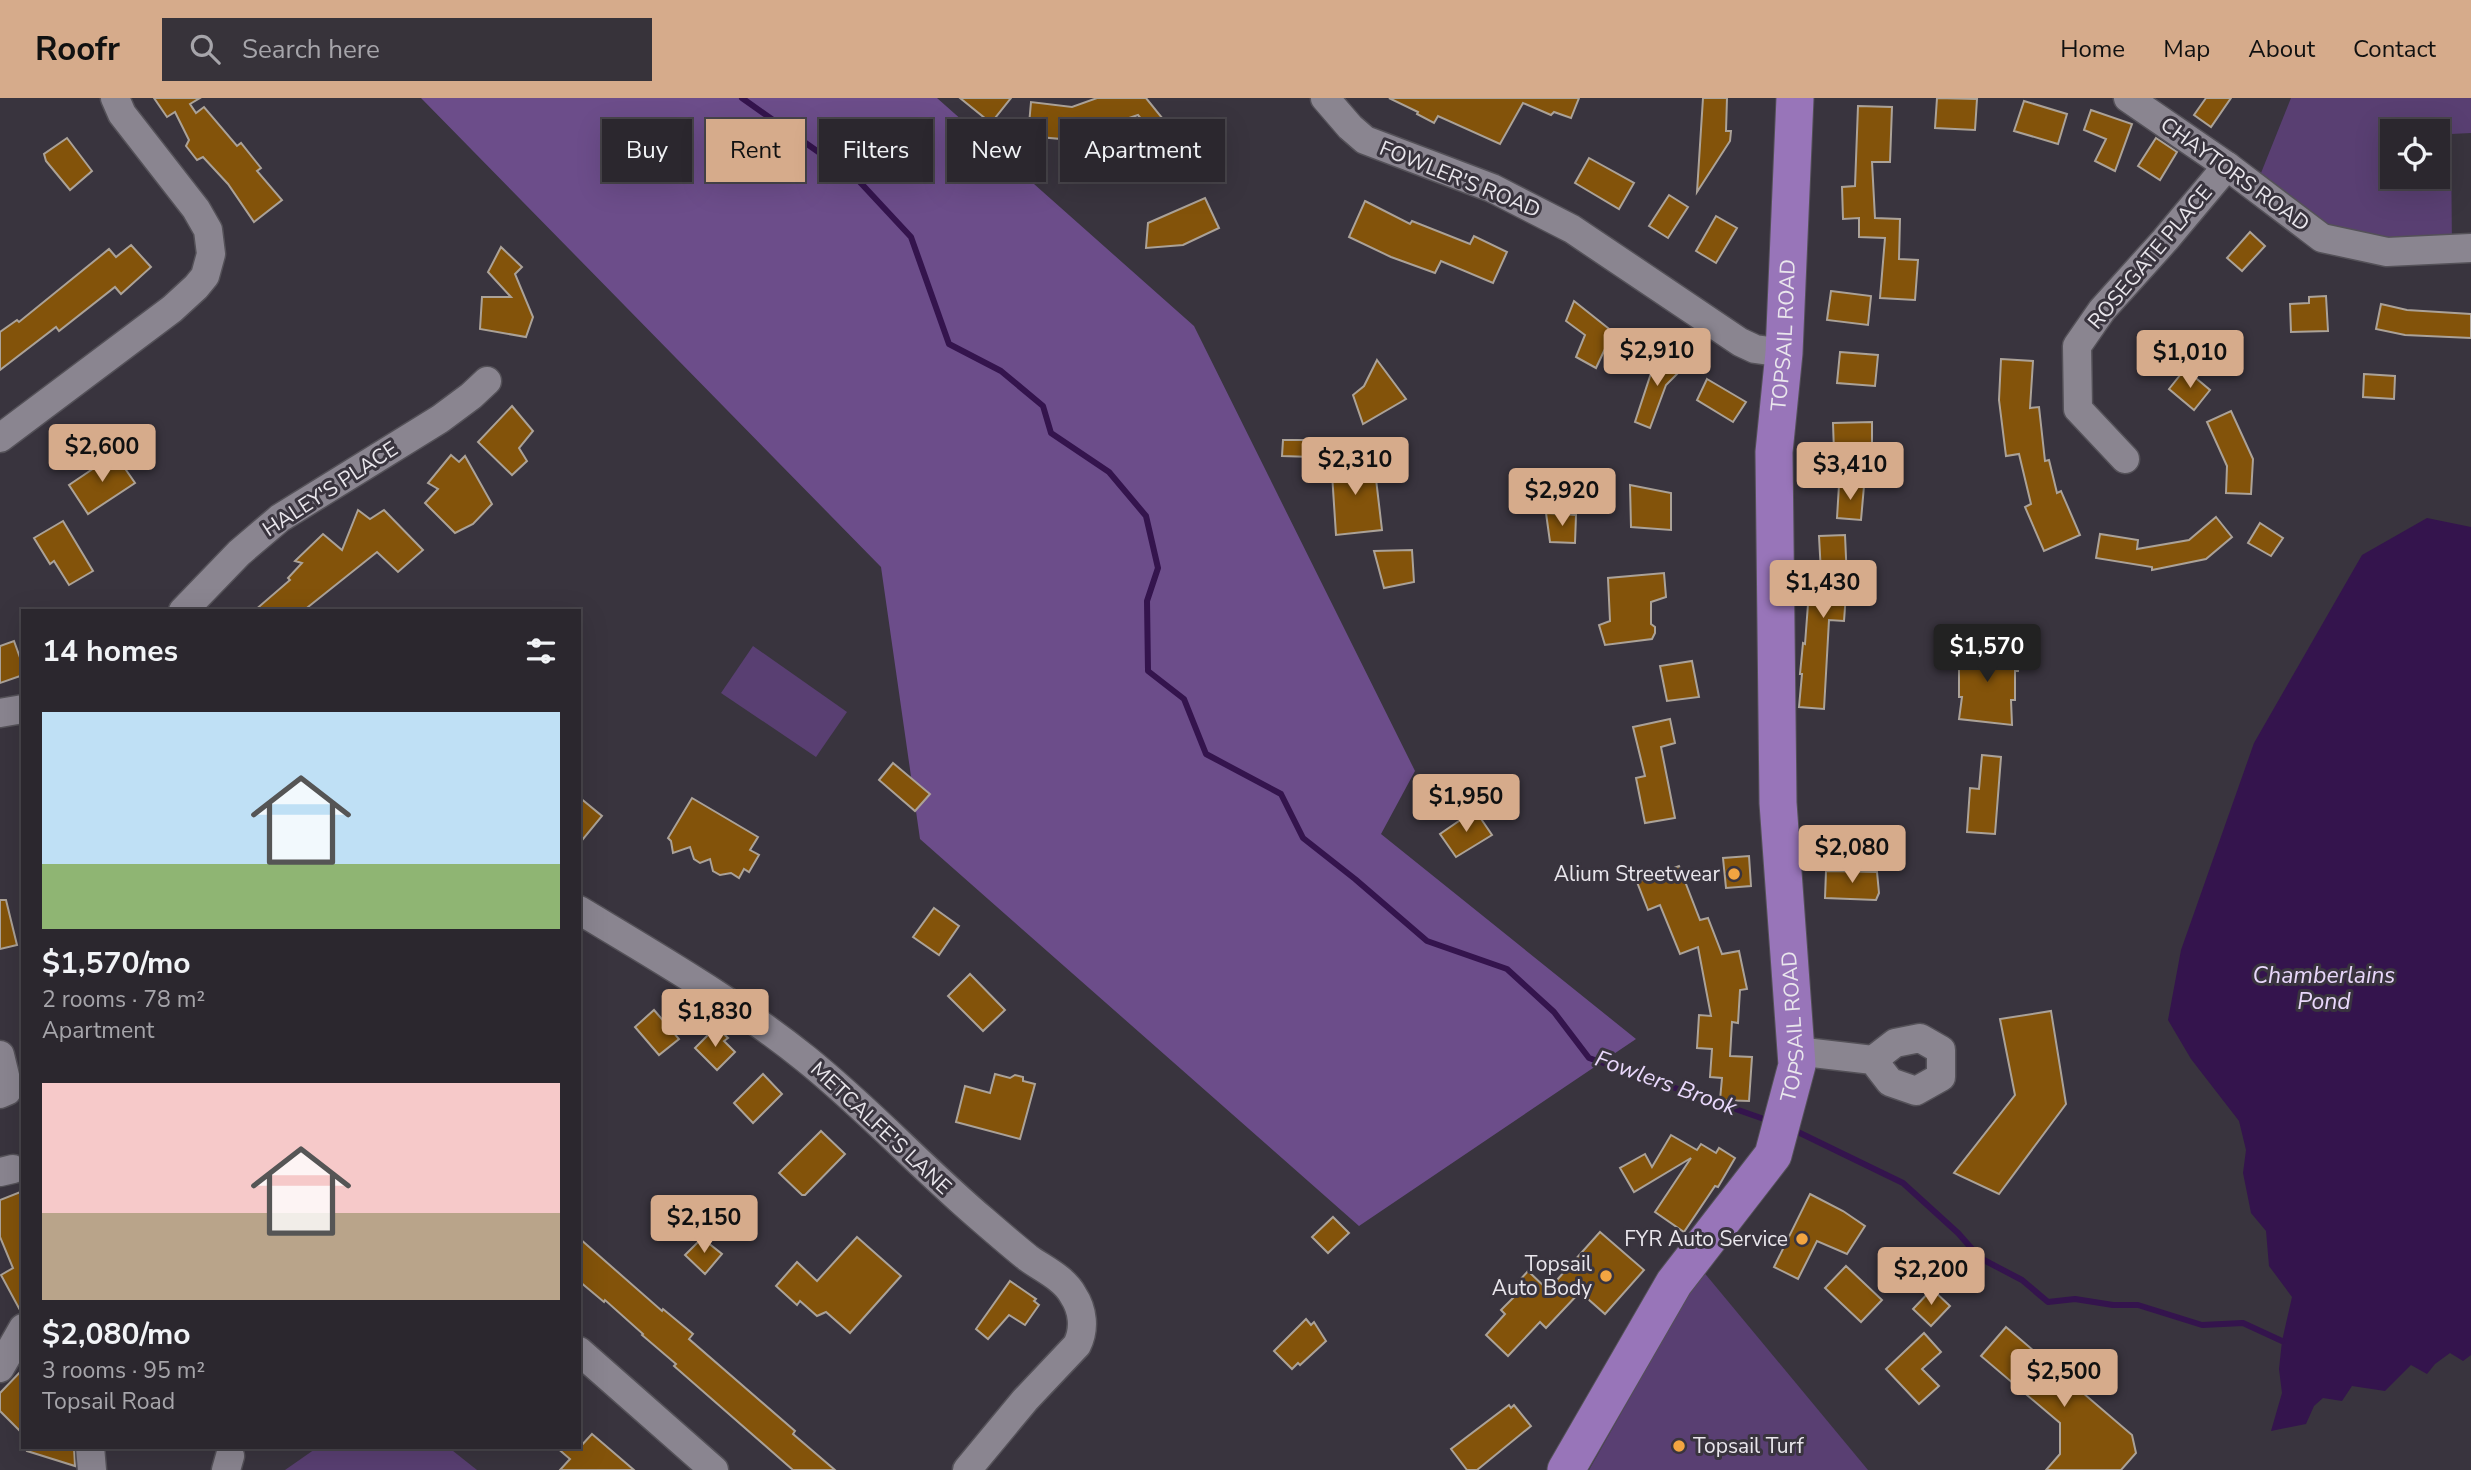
<!DOCTYPE html>
<meta charset="utf-8">
<style>
body{margin:0;font-family:"Nunito Sans",sans-serif;background:#37333a;color:#f1f3f6;height:100vh;display:flex;flex-direction:column;font-size:26px;white-space:nowrap}
*{box-sizing:border-box;margin:0}
p{font-size:23px;color:#a6a5aa}
.icon{flex:none;width:38px;height:38px;fill:none;stroke:currentColor;stroke-width:2;stroke-linecap:round;stroke-linejoin:round}
.map{position:relative;flex:1;overflow:hidden}
.details{position:absolute;left:21px;top:511px;width:560px;height:840px;display:flex;flex-direction:column;background:#2b272e;border-radius:0px;box-shadow:0 7px 28px #0002,0 0 0 2px #47444a}
.details>*{flex:none}
.guide{position:absolute;left:602px;top:21px;width:665px;height:63px;display:flex;gap:14px}
.fabs{position:absolute;left:2380px;top:21px;display:grid;gap:14px}
.fabs a{display:grid;place-items:center;width:70px;height:70px;border-radius:0px;background:#2b272e;box-shadow:0 7px 28px #0002,0 0 0 2px #47444a;font-size:35px}
.price{position:absolute;translate:-50% -60px;padding:0 16px;border-radius:7px;background:#d6ab8b;color:#111;font-size:23px;line-height:46px;filter:drop-shadow(0 2px 4px #0008)}
.price::after{content:'';position:absolute;left:50%;top:42px;width:21px;height:16px;margin-left:-10px;background:inherit;clip-path:polygon(0 0,100% 0,50% 100%)}
.price.active{background:#222;color:#fff}
ul{padding:0;list-style:none}
li{display:grid;align-content:center;gap:14px;height:371px;padding:0 21px}
li span{display:grid;place-items:center;height:217px;border-radius:0px;color:#555}
li>.icon{margin-inline-start:auto}
span .icon{width:126px;height:126px;fill:#fffc;stroke-width:1}
li b{font-size:30px}
h2{display:flex;justify-content:space-between;align-items:center;height:84px;padding:0 21px;font-size:30px}
.tag{padding:0 24px;border-radius:0px;background:#2b272e;box-shadow:0 7px 28px #0002,0 0 0 2px #47444a;font-size:24px;line-height:63px}
.tag.active{background:#d6ab8b;color:#111}
header{display:flex;align-items:center;gap:42px;box-sizing:border-box;height:98px;padding:0 35px;background:#d6ab8b;color:#111}
header strong{font-size:33px}
nav{display:flex;gap:38px;margin-inline-start:auto;font-size:24px}
.search{width:490px;height:63px;background:#37333a;display:flex;align-items:center;gap:18px;box-sizing:border-box;padding:0 24px;border-radius:0px;color:#a6a5aa;font-size:26px}
.map>svg:first-child{display:block}
</style>
<header>
<strong>Roofr</strong>
<div class="search"><svg class="icon" aria-label="search" viewBox="0 0 24 24"><circle cx="10" cy="10" r="6"/><path d="M15 15l6 6"/></svg>Search here</div>
<nav><a>Home</a><a>Map</a><a>About</a><a>Contact</a></nav>
</header>
<div class="map">
<svg width="2471" height="1372" viewBox="0 0 2471 1372">
<rect width="100%" height="100%" fill="#39343e"/>
<!-- green -->
<g fill="#593f72" fill-rule="evenodd">
<path d="M2291 0H2471V35L2451 36 2452 152 2322 140 2255 90ZM2392 33H2438V79H2392Z"/>
<path d="M753 548 847 614 816 659 721 595Z"/>
<path d="M1702 1172 1868 1372H1589Z"/>
<path d="M318 1349H448L477 1372H285Z"/>
</g>
<!-- forest -->
<path fill="#6c4d8a" d="M421 0H937L1194 228 1415 673 1381 736 1636 941 1359 1128 920 741 881 469Z"/>
<!-- water -->
<path fill="#34144d" d="M2427 420 2471 429V1257L2463 1263 2450 1255 2435 1266 2427 1276 2411 1267 2385 1293 2352 1288 2342 1303 2323 1300 2314 1308 2306 1326 2271 1333 2282 1295 2279 1271 2282 1243 2292 1199 2269 1168 2266 1133 2251 1115 2243 1075 2246 1052 2239 1023 2191 961 2168 922 2181 852 2254 645 2362 457Z"/>
<g fill="none" stroke-linecap="round" stroke-linejoin="round">
<!-- stream -->
<g stroke="#34144d" stroke-width="6">
<path d="M742 0 858 82 911 139 949 246 1001 273 1043 308 1051 335 1109 374 1146 418 1158 470 1147 503 1148 573 1184 601 1206 656 1281 696 1303 740 1355 781 1427 843 1507 871 1554 914 1589 960 1764 1021"/>
<path d="M1800 1035 1903 1085 1958 1135 1980 1160 2022 1182 2048 1204 2075 1201 2113 1207H2138L2202 1227 2243 1225 2282 1243"/>
</g>
</g>
<!-- building -->
<g fill="#83530a" stroke="#aba298" stroke-width="2">
<path d="M154 0H200L190 6 196 15 204 9 237 48 241 45 261 70 257 73 282 102 254 124 228 86 203 59 197 62 186 48 189 42 175 14 167 19Z"/>
<path d="M960 0H1011L991 25Z"/>
<path d="M1097 0H1146L1180 42 1167 53 1138 17 1100 30 1109 75 1091 79 1083 43 1028 38 1031 4 1072 9Z"/>
<path d="M1389 0H1579L1571 20 1554 14 1551 17 1523 5 1500 46 1438 18 1434 25 1417 16 1418 14Z"/>
<path d="M1703 0H1727L1726 33H1731L1730 43 1697 94Z"/>
<path d="M1937 0 1977 1 1975 32 1935 30Z"/>
<path d="M2206 0H2231L2211 29 2194 17Z"/>
<path d="M2024 3 2067 16 2058 46 2014 33Z"/>
<path d="M1858 8 1892 9 1890 64H1872L1875 120 1900 121 1899 161 1918 162 1915 202 1880 200 1885 140 1859 139V120L1843 121 1842 89 1855 88Z"/>
<path d="M2091 12 2132 26 2115 73 2095 63 2106 41 2084 32Z"/>
<path d="M1010 39 1025 46 1015 69 1000 62Z"/>
<path d="M67 40 92 73 70 92 46 63 44 56Z"/>
<path d="M2156 40 2177 54 2160 82 2138 68Z"/>
<path d="M1589 60 1634 85 1619 111 1575 85Z"/>
<path d="M1669 97 1688 109 1668 140 1649 128Z"/>
<path d="M1205 100 1219 130 1183 147 1146 150 1148 125Z"/>
<path d="M1365 103 1410 126 1412 123 1470 146 1474 138 1507 154 1493 185 1441 163 1435 175 1391 159 1349 139Z"/>
<path d="M1716 118 1737 130 1716 165 1696 153Z"/>
<path d="M2250 134 2265 148 2242 173 2227 160Z"/>
<path d="M131 147 151 169 121 196 115 189 59 233 56 229 0 272V234L17 222 19 224 109 151 116 159Z"/>
<path d="M501 149 522 169 515 176 533 219 526 239 480 231 482 199H511L488 174Z"/>
<path d="M1831 193 1871 198 1868 227 1827 222Z"/>
<path d="M2326 198 2328 233 2291 234 2290 206 2309 205V199Z"/>
<path d="M1574 203 1613 234 1596 270 1576 259 1585 237 1566 223Z"/>
<path d="M2381 206 2407 212 2471 216V240L2405 237 2376 231Z"/>
<path d="M1658 254 1685 268 1666 287 1650 330 1635 324Z"/>
<path d="M1840 254 1878 257 1875 288 1837 285Z"/>
<path d="M2001 261 2033 263 2030 310 2039 309 2045 363 2049 362 2057 395 2061 393 2080 437 2044 453 2025 409 2031 406 2019 356 2006 358 1999 302Z"/>
<path d="M1377 262 1406 301 1363 326 1353 297 1364 288Z"/>
<path d="M2185 271 2210 292 2194 312 2169 291Z"/>
<path d="M2364 276 2395 278 2394 301 2363 299Z"/>
<path d="M1707 281 1746 304 1733 324 1697 302Z"/>
<path d="M512 308 533 333 519 350 527 363 512 377 478 344Z"/>
<path d="M2231 313 2253 361 2251 396 2226 395 2227 368 2207 324Z"/>
<path d="M1872 324V353L1834 354 1833 325Z"/>
<path d="M1283 342H1306L1312 359 1282 358Z"/>
<path d="M115 356 135 385 88 416 69 387Z"/>
<path d="M451 357 459 364 465 358 492 406 473 426 455 435 425 405 438 391 428 385Z"/>
<path d="M1331 360 1374 364 1382 432 1336 437Z"/>
<path d="M1630 387 1671 395V432L1631 429Z"/>
<path d="M1839 387 1864 388 1861 422 1837 420Z"/>
<path d="M358 412 370 421 384 412 423 452 398 474 377 454 303 513H254L290 482 288 480 302 465 295 463 323 436 342 452Z"/>
<path d="M1546 415 1576 417 1575 445 1550 444Z"/>
<path d="M2216 419 2232 439 2206 461 2152 472V469L2096 460 2100 436 2138 442 2137 451 2189 442Z"/>
<path d="M63 423 93 473 69 487 54 463 50 466 34 440Z"/>
<path d="M2260 425 2283 440 2271 458 2248 445Z"/>
<path d="M1845 437 1847 482 1844 523 1829 522 1824 611 1799 609 1802 576H1800L1803 545 1805 546 1809 493 1822 494 1819 438Z"/>
<path d="M1412 452 1414 484 1384 490 1374 453Z"/>
<path d="M1664 475 1666 499 1651 504V526L1655 529V535L1652 541 1605 547 1599 527 1610 523 1608 480Z"/>
<path d="M14 543 23 568V577L0 585V548Z"/>
<path d="M1959 546 2019 555 2018 573H2015V602H2011L2012 627 1959 621 1962 599H1959Z"/>
<path d="M1692 563 1699 599 1667 603 1660 568Z"/>
<path d="M1670 621 1675 645 1661 649 1675 720 1645 725 1636 680 1645 678 1633 629Z"/>
<path d="M1982 657 2001 659 1995 736 1967 734 1970 690 1979 691Z"/>
<path d="M893 665 930 696 915 713 879 682Z"/>
<path d="M579 699 602 718 579 746Z"/>
<path d="M692 700 758 739 750 752 759 757 749 774 744 771 739 780 731 775 720 777 713 773 710 761 700 765 694 761 690 749 673 755 671 743 668 740Z"/>
<path d="M1475 712 1492 737 1456 759 1440 736Z"/>
<path d="M1749 758 1751 788 1726 790 1723 760Z"/>
<path d="M1679 768 1700 822 1708 820 1722 856 1739 853 1747 891 1740 892 1738 925 1732 924 1730 958 1752 959 1749 1003 1720 1002 1722 980 1710 979 1712 951 1697 950 1699 917 1711 918 1698 849 1680 856 1660 807 1648 812 1637 784Z"/>
<path d="M1826 773 1877 774 1879 795 1876 802 1825 800Z"/>
<path d="M0 802H6L17 847 0 851Z"/>
<path d="M934 810 959 828 939 857 913 839Z"/>
<path d="M970 876 1005 912 983 933 948 898Z"/>
<path d="M654 912 679 941 659 957 635 929Z"/>
<path d="M2051 913 2066 1006 1999 1096 1954 1075 2015 997 2000 921Z"/>
<path d="M716 929 728 940 724 943 735 954 717 972 695 950Z"/>
<path d="M763 976 782 996 753 1025 734 1005Z"/>
<path d="M995 976 1010 980 1015 977 1023 979V983L1035 986 1020 1041 956 1024 965 988 990 995Z"/>
<path d="M821 1033 845 1056 805 1097H802L779 1075Z"/>
<path d="M1671 1037 1697 1052 1701 1046 1716 1055 1719 1050 1735 1060 1718 1089 1715 1088 1684 1134 1655 1114 1691 1060 1634 1094 1620 1070 1645 1056 1652 1069Z"/>
<path d="M23 1093V1213L21 1214 1 1177 13 1170 0 1139V1102Z"/>
<path d="M1810 1096 1843 1113 1865 1128 1847 1156 1817 1143 1798 1181 1774 1169Z"/>
<path d="M1333 1119 1349 1135 1328 1155 1312 1139Z"/>
<path d="M1600 1134 1644 1172 1605 1216 1580 1194 1546 1230 1540 1224 1508 1258 1486 1237 1505 1216 1501 1212 1513 1200 1508 1195 1528 1173 1548 1192Z"/>
<path d="M857 1139 901 1178 850 1235 826 1214 817 1218 800 1203 797 1207 776 1188 797 1164 817 1183Z"/>
<path d="M579 1140 662 1213 663 1211 693 1236 689 1241 795 1333 793 1336 835 1372H793L674 1268 676 1266 642 1237 643 1236 605 1202 604 1204 579 1183Z"/>
<path d="M702 1140 722 1156 705 1176 685 1157Z"/>
<path d="M1846 1168 1882 1202 1861 1224 1825 1190Z"/>
<path d="M1010 1183 1036 1201 1034 1203 1039 1207 1025 1227 1009 1217 988 1241 976 1231Z"/>
<path d="M1932 1191 1950 1208 1931 1228 1913 1211Z"/>
<path d="M1306 1221 1311 1227 1314 1224 1326 1243 1300 1267 1298 1265 1292 1271 1274 1253Z"/>
<path d="M2006 1229 2132 1337 2136 1355 2121 1372H2046L2060 1356V1325L1981 1258Z"/>
<path d="M1924 1235 1941 1254 1922 1271 1939 1288 1919 1306 1886 1271Z"/>
<path d="M23 1271V1336L0 1313V1295Z"/>
<path d="M1509 1307 1511 1310 1514 1307 1531 1328 1477 1372H1467L1451 1351Z"/>
<path d="M592 1336 634 1372H560L570 1361 556 1349H580Z"/>
<path d="M28 1349H74L75 1368 27 1353Z"/>
</g>
<g fill="none" stroke-linecap="round" stroke-linejoin="round">
<defs>
<g id="minor">
<path d="M1325 0 1350 29 1365 42 1492 90 1572 131 1740 244 1755 251 1784 255"/>
<path d="M2128 0 2227 68 2322 140 2387 154 2471 150"/>
<path d="M0 340 172 211 196 189 205 178 211 156 208 132 196 111 122 16 115 0"/>
<path d="M2125 361 2078 311 2077 248 2102 212 2165 142 2227 68"/>
<path d="M183 513 239 455 280 420 440 321 471 298 487 283"/>
<path d="M0 615 23 611"/>
<path d="M579 812C657 859 735 904 806 961 868 1011 922 1070 983 1122 998 1135 1013 1148 1028 1160 1043 1171 1064 1180 1073 1197 1083 1212 1085 1231 1077 1247L1025 1302 967 1372"/>
<path d="M1796 953 1873 962 1895 945 1920 940 1941 952V979L1916 993 1890 984 1873 962"/>
<path d="M0 957 8 990 7 993 0 996"/>
<path d="M0 1074 13 1071"/>
<path d="M579 1253 714 1372"/>
<path d="M0 1270 23 1230"/>
<path d="M90 1349 92 1372"/>
<path d="M226 1372 230 1358"/>
</g>
<g id="major">
<path id="s1" d="M1566 1372 1674 1185 1773 1057 1797 967 1778 705 1774 354 1784 255 1795 0"/>
</g>
</defs>
<!-- minor casing -->
<use href="#minor" stroke="#545158" stroke-width="31"/>
<!-- major casing -->
<use href="#major" stroke="#545158" stroke-width="39"/>
<!-- minor -->
<use href="#minor" stroke="#8a8590" stroke-width="28"/>
<!-- major -->
<use href="#major" stroke="#9875b9" stroke-width="37"/>
</g>
<!-- markers -->
<g fill="#f2a541" stroke="#39343e" stroke-width="2.5">
<circle cx="1734" cy="776" r="7"/>
<circle cx="1802" cy="1141" r="7"/>
<circle cx="1606" cy="1178" r="7"/>
<circle cx="1679" cy="1348" r="7"/>
</g>
<g text-anchor="middle" dominant-baseline="central" stroke-width="6" stroke-linejoin="round" paint-order="stroke">
<!-- street labels -->
<g font-size="21" fill="#e9e6ec" stroke="#39343e">
<text transform="translate(2235 76) rotate(36)">CHAYTORS ROAD</text>
<text transform="translate(1460 81) rotate(22)">FOWLER'S ROAD</text>
<text transform="translate(2150 159) rotate(-50)">ROSEGATE PLACE</text>
<text stroke="none"><textPath href="#s1" startOffset="1202">TOPSAIL ROAD</textPath></text>
<text transform="translate(330 391) rotate(-33)">HALEY'S PLACE</text>
<text stroke="none"><textPath href="#s1" startOffset="509">TOPSAIL ROAD</textPath></text>
<text transform="translate(881 1030) rotate(43)">METCALFE'S LANE</text>
</g>
<!-- poi labels -->
<g font-size="21" fill="#e9e6ec" stroke="#39343e" text-anchor="end">
<text x="1720" y="776">Alium Streetwear</text>
<text x="1788" y="1141">FYR Auto Service</text>
<text x="1592" y="1166">Topsail<tspan x="1592" dy="24">Auto Body</tspan></text>
<text x="1693" y="1348" text-anchor="start">Topsail Turf</text>
</g>
<!-- water labels -->
<g font-size="23" font-style="italic" fill="#e9d8fc" stroke="#39343e">
<text x="2324" y="877">Chamberlains<tspan x="2324" dy="26">Pond</tspan></text>
<text transform="translate(1666 985) rotate(20)">Fowlers Brook</text>
</g>
</g>
</svg>
<div class="fabs">
<a><svg class="icon" aria-label="locate" viewBox="0 0 24 24"><circle cx="12" cy="12" r="6"/><path d="M12 2v4M12 18v4M2 12h4M18 12h4"/></svg></a>
</div>
<b class="price" style="left:1657px;top:290px">$2,910</b>
<b class="price" style="left:2190px;top:292px">$1,010</b>
<b class="price" style="left:102px;top:386px">$2,600</b>
<b class="price" style="left:1355px;top:399px">$2,310</b>
<b class="price" style="left:1850px;top:404px">$3,410</b>
<b class="price" style="left:1562px;top:430px">$2,920</b>
<b class="price" style="left:1823px;top:522px">$1,430</b>
<b class="price active" style="left:1987px;top:586px">$1,570</b>
<b class="price" style="left:1466px;top:736px">$1,950</b>
<b class="price" style="left:1852px;top:787px">$2,080</b>
<b class="price" style="left:715px;top:951px">$1,830</b>
<b class="price" style="left:704px;top:1157px">$2,150</b>
<b class="price" style="left:1931px;top:1209px">$2,200</b>
<b class="price" style="left:2064px;top:1311px">$2,500</b>
<div class="guide">
<a class="tag">Buy</a>
<a class="tag active">Rent</a>
<a class="tag">Filters</a>
<a class="tag">New</a>
<a class="tag">Apartment</a>
</div>
<section class="details">
<h2>14 homes<svg class="icon" aria-label="filters" viewBox="0 0 24 24"><path d="M4 7h16M4 17h16"/><circle cx="9" cy="7" r="2"/><circle cx="15" cy="17" r="2"/></svg></h2>
<ul>
<li><span style="background:linear-gradient(#bfe0f5 70%,#8fb573 0)"><svg class="icon" aria-label="home" viewBox="0 0 24 24"><path d="M3 11l9-7 9 7M6 9v11h12V9"/></svg></span><div><b>$1,570/mo</b><p>2 rooms · 78 m²</p><p>Apartment</p></div></li>
<li><span style="background:linear-gradient(#f6c9c9 60%,#b9a48a 0)"><svg class="icon" aria-label="home" viewBox="0 0 24 24"><path d="M3 11l9-7 9 7M6 9v11h12V9"/></svg></span><div><b>$2,080/mo</b><p>3 rooms · 95 m²</p><p>Topsail Road</p></div></li>
</ul>
</section>
</div>
